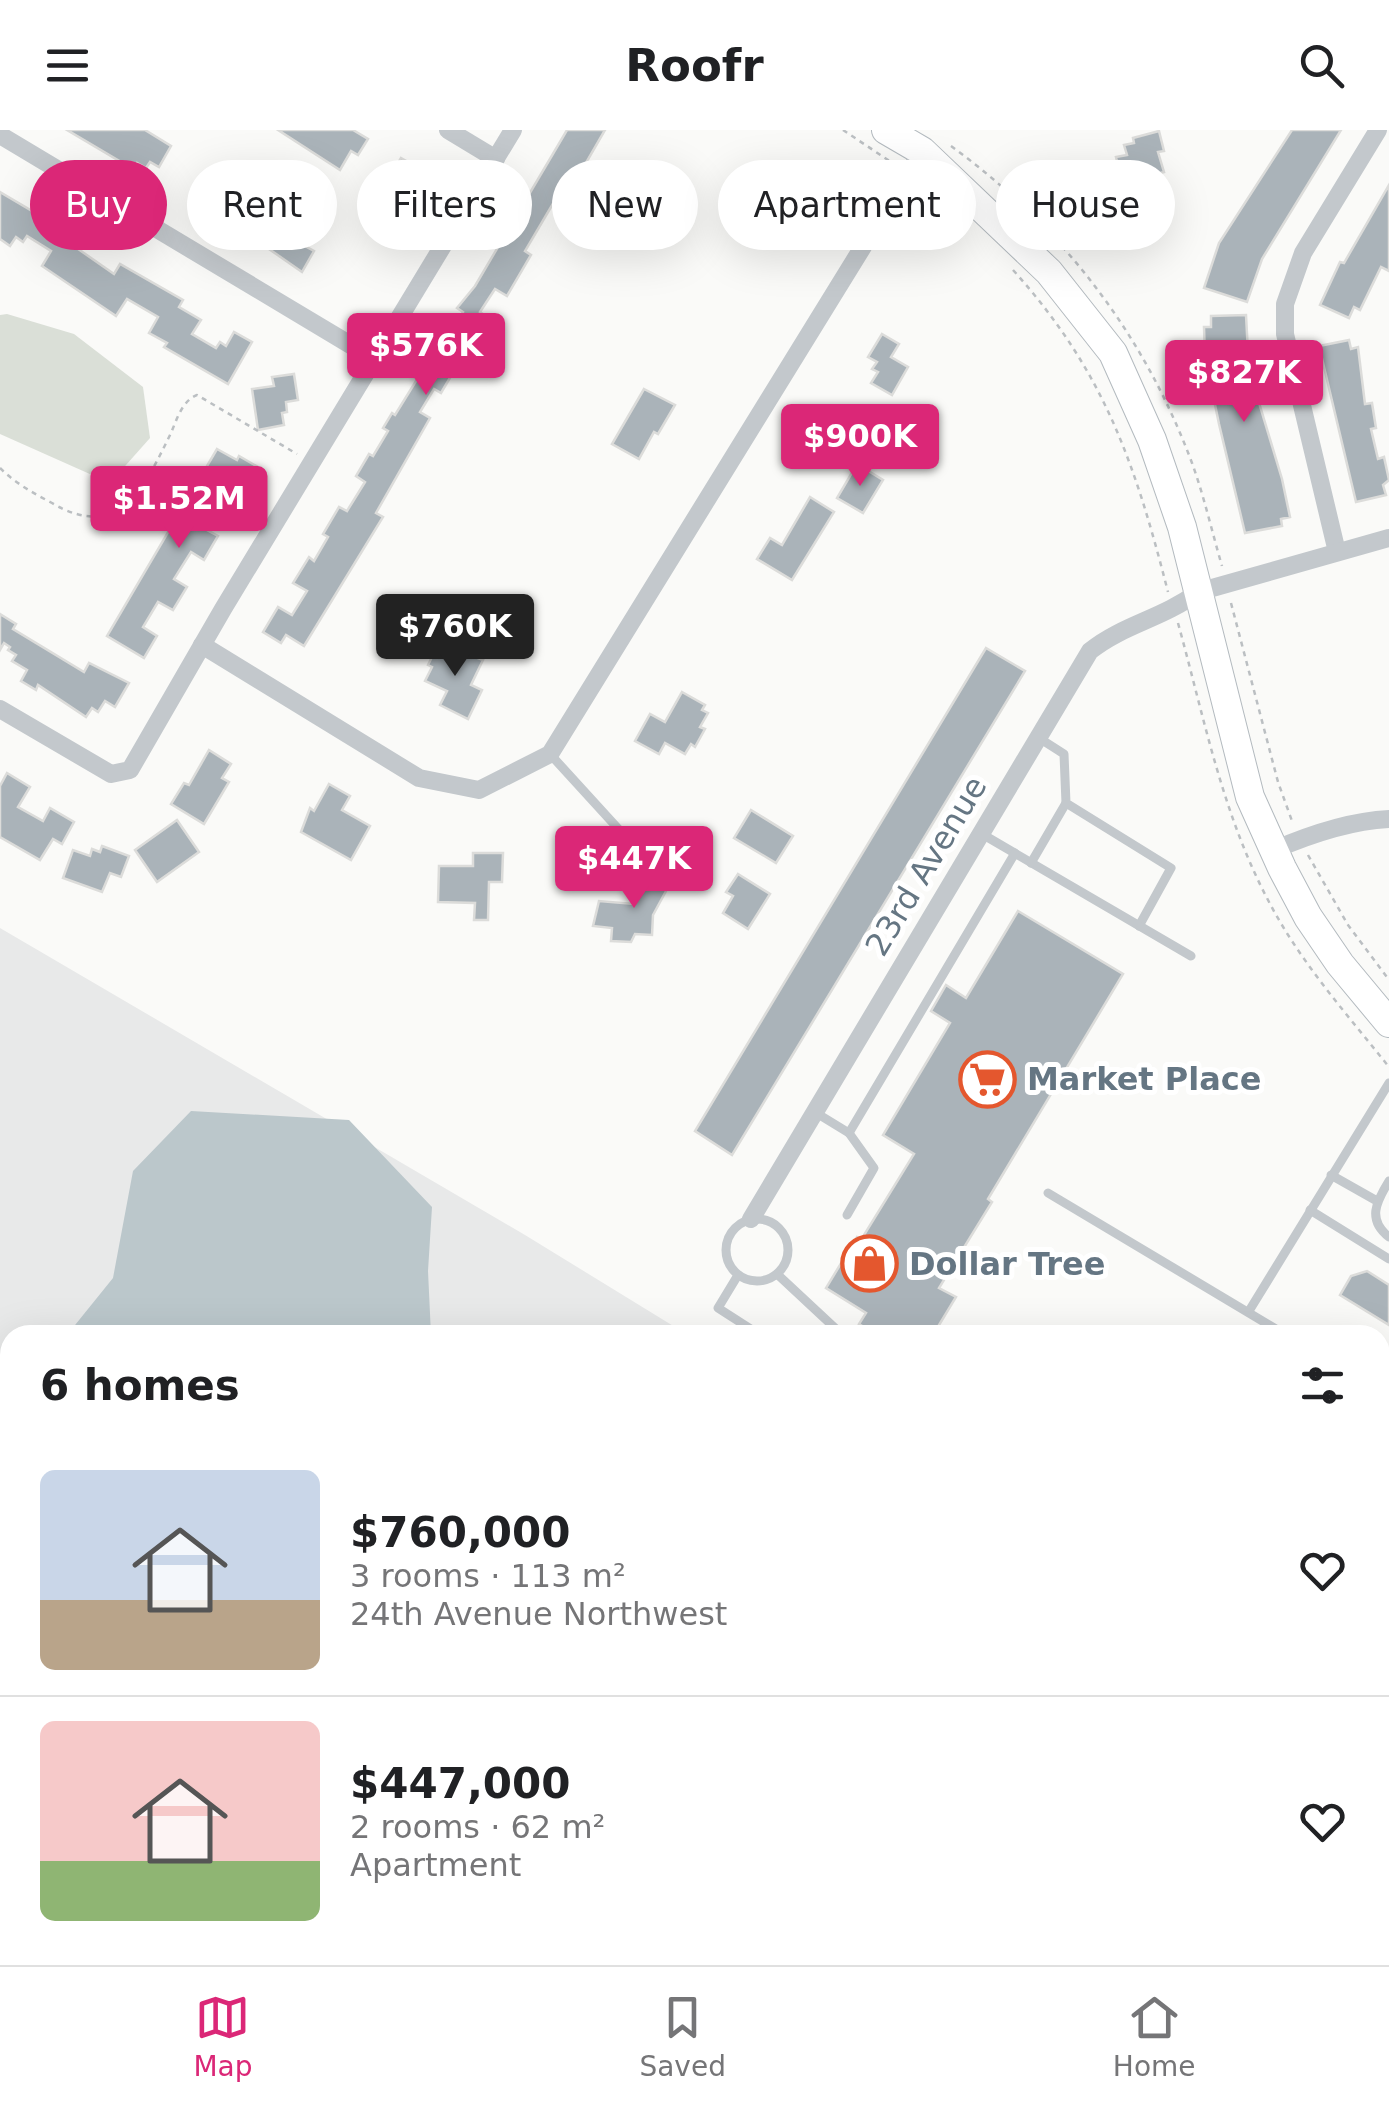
<!DOCTYPE html>
<meta charset="utf-8">
<style>
body{margin:0;font-family:"DejaVu Sans",sans-serif;background:#f6f6f6;color:#202124;height:100vh;display:flex;flex-direction:column;font-size:38px;white-space:nowrap}
*{box-sizing:border-box;margin:0}
p{font-size:32px;color:#757577}
.icon{flex:none;width:55px;height:55px;fill:none;stroke:currentColor;stroke-width:2;stroke-linecap:round;stroke-linejoin:round}
.map{position:relative;flex:1;overflow:hidden}
.details{position:absolute;left:0px;top:1195px;width:1390px;height:640px;display:flex;flex-direction:column;background:#fff;border-radius:30px 30px 0 0;box-shadow:0 10px 40px #0002}
.details>*{flex:none}
.top-card{position:absolute;left:30px;top:30px;width:1330px;height:90px;display:flex;gap:20px}
.price{position:absolute;translate:-50% -85px;padding:0 22px;border-radius:10px;background:#db2777;color:#fff;font-size:32px;line-height:65px;filter:drop-shadow(0 2px 5px #0008)}
.price::after{content:'';position:absolute;left:50%;top:60px;width:30px;height:22px;margin-left:-15px;background:inherit;clip-path:polygon(0 0,100% 0,50% 100%)}
.price.on{background:#222;color:#fff}
ul{padding:0;list-style:none}
li{display:flex;align-items:center;gap:30px;height:250px;padding:0 40px}
li+li{border-top:2px solid #e0e0e0}
li span{display:grid;place-items:center;flex:none;width:280px;height:200px;border-radius:15px;color:#555}
li>.icon{margin-inline-start:auto}
span .icon{width:120px;height:120px;fill:#fffc;stroke-width:1}
li b{font-size:42px}
h2{display:flex;justify-content:space-between;align-items:center;height:120px;padding:0 40px;font-size:42px}
.pill{padding:0 35px;border-radius:45px;background:#fff;box-shadow:0 10px 40px #0002;font-size:35px;line-height:90px}
.pill.on{background:#db2777;color:#fff}
header{display:flex;justify-content:space-between;align-items:center;height:130px;padding:0 40px;background:#fff;font-size:45px;font-weight:700}
.menu{display:flex;justify-content:space-around;align-items:center;height:140px;border-top:2px solid #e0e0e0;background:#fff;font-size:28px;color:#757577}
.menu a{display:grid;justify-items:center;gap:5px}
.menu .on{color:#db2777}
.map>svg:first-child{display:block}
</style>
<header><svg class="icon" aria-label="menu" viewBox="0 0 24 24"><path d="M4 6h16M4 12h16M4 18h16"/></svg>Roofr<svg class="icon" aria-label="search" viewBox="0 0 24 24"><circle cx="10" cy="10" r="6"/><path d="M15 15l6 6"/></svg></header>
<div class="map">
<svg width="1389" height="1835" viewBox="0 0 1389 1835">
<rect width="100%" height="100%" fill="#fafaf8"/>
<!-- built -->
<path fill="#e8e9e9" d="M0 798 525 1105 688 1205H10V1825H1163L1157 1835H0Z"/>
<!-- green -->
<path fill="#dadfd7" d="M7 184 74 204 143 257 150 308 110 353 0 304V185Z"/>
<!-- water -->
<path fill="#bbc7cb" d="M191 981 349 990 432 1077 428 1141 431 1205H67L113 1148 133 1041Z"/>
<!-- building -->
<g fill="#aab3b9" stroke="#dcdcda" stroke-width="2.5">
<path d="M67 0H145L171 16 159 37 150 32 146 38 137 33 133 39Z"/>
<path d="M278 0H353L368 9 358 25 351 21 340 40Z"/>
<path d="M567 0H605L568 64 561 60 525 121 531 125 507 166 495 159 480 182 493 191 475 218 470 214 441 263 434 259 420 282 430 288 376 383 383 387 304 516 286 505 281 513 263 502 278 477 292 485 307 461 293 453 309 427 314 431 328 407 323 404 339 377 347 381 365 352 356 346 369 324 373 326 388 301 383 298 392 283 395 285 442 209 444 210 463 182 457 178 475 156Z"/>
<path d="M1292 0H1341L1262 129 1247 172 1204 158 1219 113Z"/>
<path d="M1159 1 1164 21 1158 22 1164 42 1122 53 1116 27 1127 25 1124 15 1134 13 1133 8Z"/>
<path d="M401 28 424 41 418 52 423 55 413 73 415 74 396 108 365 90Z"/>
<path d="M1389 55V141L1381 137 1360 180 1354 177 1349 188 1320 175 1340 132 1344 133Z"/>
<path d="M0 62 76 107 71 114 114 144 120 134 183 170 179 177 201 190 192 204 216 218 220 212 226 216 234 202 252 212 228 254 164 217 167 213 149 203 158 187 127 169 116 186 42 136 51 121 27 106 23 112 16 107 10 116 0 109Z"/>
<path d="M278 78 315 100 305 116 314 121 302 142 259 112Z"/>
<path d="M1246 185 1249 241 1255 240 1260 266H1257L1282 349 1290 387 1281 389 1282 396 1245 403 1219 294 1205 226 1204 197H1211V186Z"/>
<path d="M882 204 899 214 891 227 908 237 892 265 871 253 878 242 872 239 877 232 868 227Z"/>
<path d="M1349 210 1351 219 1358 217 1365 274 1372 273 1376 298 1371 299 1378 329 1384 327 1389 350 1383 355 1386 365 1356 372 1319 216Z"/>
<path d="M294 244 298 270 286 272 287 282 282 283 284 295 258 300 252 259 274 256 272 247Z"/>
<path d="M644 259 675 275 658 304 654 302 639 329 612 314Z"/>
<path d="M217 319 237 330 239 326 258 337 244 362 234 356 228 367 222 363 205 392 210 395 207 400 218 406 204 430 191 422 174 449 187 457 173 480 158 472 143 497 157 506 144 528 107 506Z"/>
<path d="M857 334 883 350 863 383 837 368Z"/>
<path d="M810 367 834 382 792 450 757 429 770 408 782 415Z"/>
<path d="M0 484 16 494 13 499 84 542 89 533 129 553 115 577 105 571 98 582 92 578 86 587 38 555 36 560 21 551 27 540 12 531 16 525 8 520 10 517 4 513 0 520Z"/>
<path d="M439 513 483 530 471 555 482 560 468 589 440 575 447 561 425 551 432 537 428 535Z"/>
<path d="M986 518 1025 541 732 1025 695 1001Z"/>
<path d="M682 562 705 575 702 580 708 583 700 597 705 599 695 617 691 614 685 624 665 613 659 624 635 611 650 584 665 592Z"/>
<path d="M209 620 231 634 222 648 229 652 204 694 171 674 184 653 189 655Z"/>
<path d="M7 643 30 657 18 677 43 691 50 678 74 692 62 714 53 709 40 730 0 707V656Z"/>
<path d="M329 654 350 666 342 680 370 696 351 730 301 702 310 678 314 681Z"/>
<path d="M751 680 793 706 776 733 734 708Z"/>
<path d="M177 690 199 722 157 752 135 720Z"/>
<path d="M102 716 129 726 121 747 110 743 102 762 63 748 73 720 90 726 92 719 100 722Z"/>
<path d="M473 723H503L502 752H489L488 790H474L475 773 438 772 439 736H473Z"/>
<path d="M652 739 672 750 653 785 652 805 635 804 631 812 611 811 612 798 593 796 599 771 634 774Z"/>
<path d="M738 744 770 764 748 799 723 783 733 766 726 762Z"/>
<path d="M1018 781 1123 844 988 1069 992 1072 939 1158 956 1167 933 1205H877L859 1194 866 1183 826 1158 857 1107 861 1110 914 1024 883 1005 950 893 931 881 946 855 966 868Z"/>
<path d="M1367 1141 1389 1155V1195L1340 1165 1351 1146Z"/>
</g>
<g fill="none" stroke-linecap="round" stroke-linejoin="round">
<defs>
<g id="secondary">
<path d="M886 0 922 21 1049 142 1113 223 1152 310 1182 397 1250 667 1282 738 1308 787 1340 834 1389 893"/>
<path d="M1380 1525 1389 1511"/>
<path d="M1241 1835 1245 1825"/>
</g>
</defs>
<!-- secondary casing -->
<use href="#secondary" stroke="#b3babf" stroke-width="30"/>
<!-- path -->
<g stroke="#bbbfc2" stroke-width="2.5" stroke-dasharray="5 5" stroke-linecap="butt">
<path d="M843 0 891 32"/>
<path d="M951 16C1062 97 1144 204 1192 333 1204 366 1212 402 1222 436"/>
<path d="M921 56 946 76"/>
<path d="M1013 140C1104 241 1135 333 1168 462"/>
<path d="M0 338C15 353 33 363 52 373 119 413 145 356 171 303 177 289 182 271 197 265L297 324"/>
<path d="M1231 473 1278 652 1292 691"/>
<path d="M1178 493C1204 587 1222 683 1268 770 1300 832 1346 883 1389 937"/>
<path d="M1308 725 1348 795 1389 850"/>
<path d="M1380 1476 1389 1460"/>
</g>
<!-- lane -->
<g stroke="#c3c8cc" stroke-width="9">
<path d="M1039 608 1064 624 1066 673 1171 738 1139 796"/>
<path d="M550 624 623 704"/>
<path d="M982 704 1191 826"/>
<path d="M1031 733 1066 673"/>
<path d="M813 981 849 1003 1015 723"/>
<path d="M1331 1045 1377 1071"/>
<path d="M1389 1051C1376 1072 1367 1090 1389 1107"/>
<path d="M1048 1063 1286 1205"/>
<path d="M1310 1080 1389 1129"/>
<path d="M847 1085 874 1038 849 1003"/>
<circle cx="757" cy="1120" r="31"/>
<path d="M777 1144 836 1199"/>
<path d="M738 1145 718 1178 760 1205"/>
<path d="M1249 1181 1389 953"/>
<path d="M1380 1268 1389 1274"/>
<path d="M1380 1327 1389 1333"/>
<path d="M1380 1380 1389 1365"/>
<path d="M670 1825 683 1835"/>
<path d="M1155 1825 1182 1835"/>
<path d="M1216 1825 1223 1835"/>
<path d="M288 1835 295 1825"/>
<path d="M449 1835 456 1825"/>
<path d="M482 1835 489 1825"/>
<path d="M708 1835 716 1825"/>
</g>
<!-- street -->
<g stroke="#c3c8cc" stroke-width="18">
<path d="M448 0 496 29"/>
<path d="M0 5 374 229"/>
<path d="M1337 422 1285 204V174L1303 123 1378 0"/>
<path d="M202 515 419 648 479 660 550 624 922 21"/>
<path d="M0 579 111 644 130 640 223 479 513 0"/>
<path d="M1274 720C1311 704 1349 691 1389 689"/>
<path d="M751 1089 1090 521C1124 494 1162 489 1198 462L1389 408"/>
<path d="M240 1825 246 1835"/>
<path d="M362 1825 375 1835"/>
</g>
<!-- secondary -->
<use href="#secondary" stroke="#fff" stroke-width="28"/>
</g>
<!-- icons -->
<defs>
<symbol id="supermarket-ring" viewBox="-11 -11 22 22"><circle r="9.5" fill="#fff" stroke="#e4572e" stroke-width="1.5"/><path d="M-6-5.5h2.5l.6 2H6L4.5 2H-2.5L-4.4-4H-6ZM-1.5 3.2a1.3 1.3 0 1 0 .1 0ZM3 3.2a1.3 1.3 0 1 0 .1 0Z" fill="#e4572e"/></symbol>
<symbol id="shop-ring" viewBox="-11 -11 22 22"><circle r="9.5" fill="#fff" stroke="#e4572e" stroke-width="1.5"/><path d="M-5-2.5h2.3a2.7 3.5 0 0 1 5.4 0H5L5.5 6h-11ZM-1.5-2.5h3a1.5 2.3 0 0 0-3 0Z" fill="#e4572e"/></symbol>
</defs>
<g fill-rule="evenodd">
<use href="#supermarket-ring" x="956" y="918" width="63" height="63"/>
<use href="#shop-ring" x="838" y="1102" width="63" height="63"/>
</g>
<g text-anchor="middle" dominant-baseline="central" stroke-width="10" stroke-linejoin="round" paint-order="stroke">
<!-- street labels -->
<g font-size="32" fill="#657683" stroke="#fff">
<text transform="translate(926 736) rotate(-59)">23rd Avenue</text>
</g>
<!-- poi labels -->
<g font-size="32" font-weight="bold" fill="#657683" stroke="#fff" text-anchor="start">
<text x="1027" y="949">Market Place</text>
<text x="909" y="1134">Dollar Tree</text>
</g>
</g>
</svg>
<b class="price" style="left:426px;top:268px">$576K</b>
<b class="price" style="left:1244px;top:295px">$827K</b>
<b class="price" style="left:860px;top:359px">$900K</b>
<b class="price" style="left:179px;top:421px">$1.52M</b>
<b class="price on" style="left:455px;top:549px">$760K</b>
<b class="price" style="left:634px;top:781px">$447K</b>
<div class="top-card">
<a class="pill on">Buy</a>
<a class="pill">Rent</a>
<a class="pill">Filters</a>
<a class="pill">New</a>
<a class="pill">Apartment</a>
<a class="pill">House</a>
</div>
<section class="details">
<h2>6 homes<svg class="icon" aria-label="filters" viewBox="0 0 24 24"><path d="M4 7h16M4 17h16"/><circle cx="9" cy="7" r="2"/><circle cx="15" cy="17" r="2"/></svg></h2>
<ul>
<li><span style="background:linear-gradient(#c9d6e8 65%,#b9a48a 0)"><svg class="icon" aria-label="home" viewBox="0 0 24 24"><path d="M3 11l9-7 9 7M6 9v11h12V9"/></svg></span><div><b>$760,000</b><p>3 rooms · 113 m²</p><p>24th Avenue Northwest</p></div><svg class="icon" aria-label="heart" viewBox="0 0 24 24"><path d="M12 20l-8-8c-3-5 5-10 8-4 3-6 11-1 8 4z"/></svg></li>
<li><span style="background:linear-gradient(#f6c9c9 70%,#8fb573 0)"><svg class="icon" aria-label="home" viewBox="0 0 24 24"><path d="M3 11l9-7 9 7M6 9v11h12V9"/></svg></span><div><b>$447,000</b><p>2 rooms · 62 m²</p><p>Apartment</p></div><svg class="icon" aria-label="heart" viewBox="0 0 24 24"><path d="M12 20l-8-8c-3-5 5-10 8-4 3-6 11-1 8 4z"/></svg></li>
</ul>
</section>
</div>
<nav class="menu">
<a class="on"><svg class="icon" aria-label="map" viewBox="0 0 24 24"><path d="M3 6l6-2 6 2 6-2v14l-6 2-6-2-6 2zM9 4v14M15 6v14"/></svg>Map</a>
<a><svg class="icon" aria-label="saved" viewBox="0 0 24 24"><path d="M7 4h10v16l-5-4-5 4z"/></svg>Saved</a>
<a><svg class="icon" aria-label="home" viewBox="0 0 24 24"><path d="M3 11l9-7 9 7M6 9v11h12V9"/></svg>Home</a>
</nav>
